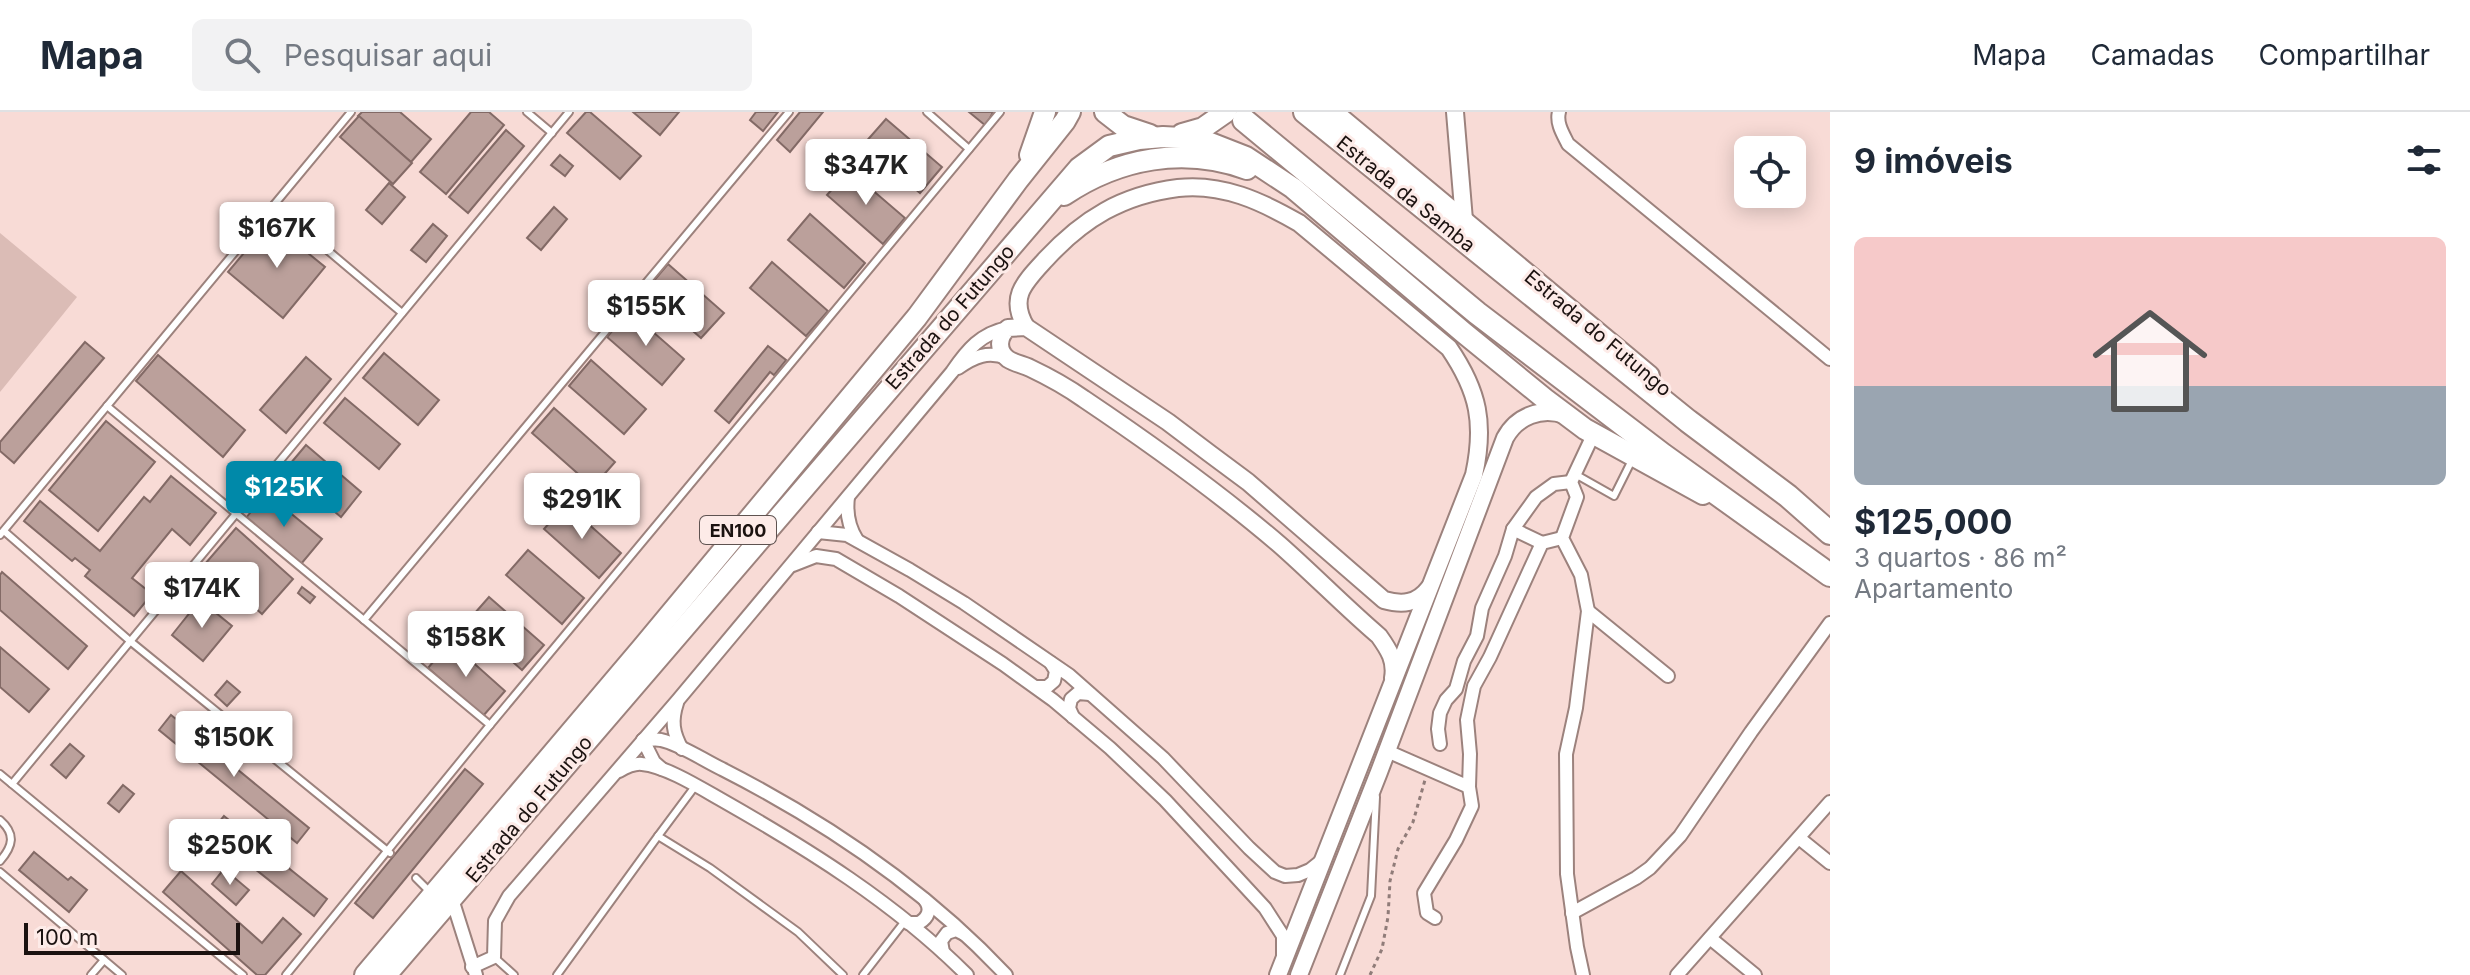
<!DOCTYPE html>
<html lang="pt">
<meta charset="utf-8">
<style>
body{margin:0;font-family:Inter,sans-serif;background:#f2f2f3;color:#1f2937;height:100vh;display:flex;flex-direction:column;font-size:30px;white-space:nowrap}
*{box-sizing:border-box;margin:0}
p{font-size:26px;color:#747a83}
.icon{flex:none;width:44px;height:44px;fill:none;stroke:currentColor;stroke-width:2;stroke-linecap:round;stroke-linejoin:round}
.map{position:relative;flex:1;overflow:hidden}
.drawer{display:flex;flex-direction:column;background:#fff;width:640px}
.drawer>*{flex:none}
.controls{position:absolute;left:1734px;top:24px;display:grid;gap:16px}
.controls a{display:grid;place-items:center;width:72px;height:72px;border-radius:12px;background:#fff;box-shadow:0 4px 20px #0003;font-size:40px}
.scale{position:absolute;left:24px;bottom:20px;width:216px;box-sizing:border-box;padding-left:8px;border:4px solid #1b1210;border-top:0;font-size:22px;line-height:28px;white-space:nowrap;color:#1b1210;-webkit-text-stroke:6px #fdebe8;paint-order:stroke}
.price{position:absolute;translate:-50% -68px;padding:0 18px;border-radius:8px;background:#fff;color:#222;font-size:26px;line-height:52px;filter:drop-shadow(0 2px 4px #0008)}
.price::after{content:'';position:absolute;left:50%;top:48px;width:24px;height:18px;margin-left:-12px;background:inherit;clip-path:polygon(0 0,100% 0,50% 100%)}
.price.active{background:#0089a9;color:#fff}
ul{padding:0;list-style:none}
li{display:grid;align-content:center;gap:16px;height:424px;padding:0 24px}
li span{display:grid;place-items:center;height:248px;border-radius:12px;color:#555}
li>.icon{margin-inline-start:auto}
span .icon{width:144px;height:144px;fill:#fffc;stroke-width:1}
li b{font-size:34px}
h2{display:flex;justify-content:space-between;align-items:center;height:96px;padding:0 24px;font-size:34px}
header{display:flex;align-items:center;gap:48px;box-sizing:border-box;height:112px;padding:0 40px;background:#fff;border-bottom:2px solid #e0e1e3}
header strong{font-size:38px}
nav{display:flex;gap:44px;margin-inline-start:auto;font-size:28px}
.search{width:560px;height:72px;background:#f2f2f3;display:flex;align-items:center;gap:20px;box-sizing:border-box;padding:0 28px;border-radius:12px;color:#747a83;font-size:30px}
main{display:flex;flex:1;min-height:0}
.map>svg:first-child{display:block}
</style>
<header>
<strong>Mapa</strong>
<div class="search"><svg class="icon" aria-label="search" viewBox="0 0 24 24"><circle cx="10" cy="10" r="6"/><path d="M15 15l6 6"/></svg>Pesquisar aqui</div>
<nav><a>Mapa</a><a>Camadas</a><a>Compartilhar</a></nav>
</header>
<main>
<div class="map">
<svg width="1830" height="863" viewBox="0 0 1830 863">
<rect width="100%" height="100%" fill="#f8dbd6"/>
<!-- green -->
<path fill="#dbbcb6" d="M0 121 77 185 0 280Z"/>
<!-- building -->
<g fill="#bba09b" stroke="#836a66" stroke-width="2">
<path d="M362 0H400L431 27 411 50 358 4Z"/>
<path d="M471 0H489L504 13 446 82 420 60Z"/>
<path d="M586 0H590L641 44 620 67 567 21Z"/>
<path d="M633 0H679L660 23Z"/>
<path d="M756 0H778L763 19 750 8Z"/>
<path d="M800 0H823L790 40 777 28Z"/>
<path d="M969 0H993L986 14Z"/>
<path d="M359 4 412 51 393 72 340 25Z"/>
<path d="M886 7 942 55 920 81 864 32Z"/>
<path d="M506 18 524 34 468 101 449 85Z"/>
<path d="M560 43 573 54 565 64 551 53Z"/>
<path d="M849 58 905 106 883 132 827 83Z"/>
<path d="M389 71 405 85 382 112 366 98Z"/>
<path d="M554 95 567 107 541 138 527 126Z"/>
<path d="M810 102 865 151 844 176 788 128Z"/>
<path d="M270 110 325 155 283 206 228 160Z"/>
<path d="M433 112 447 124 426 150 411 138Z"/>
<path d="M772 150 828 199 806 224 750 176Z"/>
<path d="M668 152 724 201 701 226 646 178Z"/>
<path d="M629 199 684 247 662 273 607 225Z"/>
<path d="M85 230 104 246 14 351 0 339V330Z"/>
<path d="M768 234 786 248 774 263 770 260 729 311 715 299Z"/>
<path d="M384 241 439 288 418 313 363 266Z"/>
<path d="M158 243 245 318 223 345 136 269Z"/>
<path d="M306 245 331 267 286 321 260 298Z"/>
<path d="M591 248 646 297 624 322 569 274Z"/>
<path d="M345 286 400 332 379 357 324 311Z"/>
<path d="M554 296 615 350 593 375 532 321Z"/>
<path d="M106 309 155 350 98 419 49 378Z"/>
<path d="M306 333 361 380 341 405 285 358Z"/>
<path d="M171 364 216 401 190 433 172 417 132 466 152 482 134 504 85 464 90 458 75 446 72 449 24 409 40 389 100 439 144 385 150 390Z"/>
<path d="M266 381 322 427 301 452 246 406Z"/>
<path d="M566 392 621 441 599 466 544 417Z"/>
<path d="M236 416 293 467 262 502 205 452Z"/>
<path d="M528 438 584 486 562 512 506 463Z"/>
<path d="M2 460 87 534 68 557 0 498V463Z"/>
<path d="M302 475 315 485 310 491 298 481Z"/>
<path d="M489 485 544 533 522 558 467 510Z"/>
<path d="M200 488 232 514 203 549 172 523Z"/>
<path d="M450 530 505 579 483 604 428 556Z"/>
<path d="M0 535 49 577 29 600 0 575Z"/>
<path d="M227 569 240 580 227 594 215 583Z"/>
<path d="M171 603 309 716 297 731 159 618Z"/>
<path d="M70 632 84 644 66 666 51 653Z"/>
<path d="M465 657 483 672 373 806 355 791Z"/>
<path d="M123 673 134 682 119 700 108 691Z"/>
<path d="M224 704 327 787 314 804 210 721Z"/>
<path d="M34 740 68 768 71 765 87 778 69 800 19 758Z"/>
<path d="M224 757 249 778 236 793 212 772Z"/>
<path d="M181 759 262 831 283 806 301 822 265 863H257L163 780Z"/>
</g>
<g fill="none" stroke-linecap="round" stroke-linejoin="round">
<defs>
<g id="service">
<path d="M527 0 552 21"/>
<path d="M927 0 969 37"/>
<path d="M274 93 402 201"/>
<path d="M107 294 490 613"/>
<path d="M1575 362 1614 384 1633 346"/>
<path d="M4 419 130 529 390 741"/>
<path d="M0 423 351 0"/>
<path d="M364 508 789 0"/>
<path d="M0 662 243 863"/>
<path d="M12 672 569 0"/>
<path d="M696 673 658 724 710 756 798 820 843 863"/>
<path d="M0 708C16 722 13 734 0 749"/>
<path d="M0 760 122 863"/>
<path d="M416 766 430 780"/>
<path d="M494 845 514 863"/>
<path d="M91 863 104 848"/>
<path d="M286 863 490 613 1000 0"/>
<path d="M557 863 658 724"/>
<path d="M863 863 905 809"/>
<path d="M1340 863 1371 784 1376 685"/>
</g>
<g id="minor">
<path d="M1559 0C1556 11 1563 22 1568 32L1830 247"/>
<path d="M958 256C975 244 988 239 1007 246"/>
<path d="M848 385C846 401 848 414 857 428"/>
<path d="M1513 417 1542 431"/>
<path d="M818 420 847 423 910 458 964 491 1069 563 1163 646 1249 736 1275 760 1285 764 1298 763 1310 758 1320 750"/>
<path d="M793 453 816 444 836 447 899 484 1003 552 1053 588 1110 636 1165 688 1265 796 1283 824V843"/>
<path d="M1588 499 1668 564"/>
<path d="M1036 575H1047L1054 569 1056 559 1051 551"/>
<path d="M677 591C671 609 673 621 682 637"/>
<path d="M1073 605 1069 596 1071 587 1078 581 1090 582"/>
<path d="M643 628C649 628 656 627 661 628 682 633 703 648 722 657 826 710 926 778 1006 863"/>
<path d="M643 628 654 650 662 657"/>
<path d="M1440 632 1438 617 1440 601 1446 588 1456 577 1464 549 1477 524 1482 496 1505 444 1513 417 1536 385 1554 372 1571 370"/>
<path d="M1387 639 1469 675 1470 642 1467 608 1474 574 1490 545 1542 431 1562 426"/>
<path d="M619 659C626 655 634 651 642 652 665 654 699 675 720 687 808 737 895 791 967 863"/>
<path d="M1799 726 1830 751"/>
<path d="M452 787 476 863"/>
<path d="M1572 801 1636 766 1650 756 1680 724 1751 620 1830 511"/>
<path d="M1435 806 1427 801 1424 781 1456 728 1472 694 1469 675"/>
<path d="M908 811H919C928 806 932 797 925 788"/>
<path d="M1710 826 1755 863"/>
<path d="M943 840 941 829 947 821 956 818 964 822"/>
<path d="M472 855 494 845 495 809 509 784 678 588 952 260C967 238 981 221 1008 216"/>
<path d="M1583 863 1577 835 1567 762 1566 642 1576 596 1588 499 1581 463 1562 426 1577 385 1571 370 1594 321"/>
<path d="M1677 863 1830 690"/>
</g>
<g id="tertiary">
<path d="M1455 0 1464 108"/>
<path d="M1026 215C1008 185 1025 170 1046 147 1083 107 1122 83 1178 76 1222 71 1261 89 1299 111L1449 236C1479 280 1485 312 1474 363L1278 863"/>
<path d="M1393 566C1396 549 1389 538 1379 524 1345 495 1314 463 1280 433 1218 380 1151 332 1084 287 1067 275 1049 265 1030 256 1024 253 1014 251 1008 247 996 238 999 224 1008 216L1026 215 1168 310 1209 341 1248 370 1384 488C1402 493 1417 492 1429 476"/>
<path d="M1299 863 1379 660 1505 326C1517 304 1541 295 1565 303"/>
</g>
<g id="primary">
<path d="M1105 0 1123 14 1150 23"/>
<path d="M1332 0 1649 264"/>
<path d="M1182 22 1203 16 1226 0"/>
<path d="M1030 43 1045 0"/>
<path d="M1064 83C1119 46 1184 34 1247 57"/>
<path d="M365 863 642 536 917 205 1018 68 1065 9 1070 0"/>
<path d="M386 863 1079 56 1109 34 1139 27 1163 25 1200 27 1246 45 1293 76 1464 221 1545 287 1585 317 1703 382"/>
</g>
<g id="trunk">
<path d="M1305 0 1688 309 1788 384 1830 421"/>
<path d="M1244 8 1477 201 1663 343 1830 463"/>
</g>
</defs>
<!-- service casing -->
<use href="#service" stroke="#9c827d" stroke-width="10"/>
<!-- minor casing -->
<use href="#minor" stroke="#9c827d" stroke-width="16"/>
<!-- tertiary casing -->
<use href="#tertiary" stroke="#9c827d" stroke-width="20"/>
<!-- primary casing -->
<use href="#primary" stroke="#9c827d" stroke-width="24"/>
<!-- trunk casing -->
<use href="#trunk" stroke="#9c827d" stroke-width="26"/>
<!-- path -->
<path stroke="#907c79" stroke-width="3" stroke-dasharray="4 4" stroke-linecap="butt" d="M1370 863 1382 837 1388 805 1390 769 1398 737 1413 710 1425 668"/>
<!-- service -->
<use href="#service" stroke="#fff" stroke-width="6"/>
<!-- minor -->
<use href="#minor" stroke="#fff" stroke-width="12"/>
<!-- tertiary -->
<use href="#tertiary" stroke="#fff" stroke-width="16"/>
<!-- primary -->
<use href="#primary" stroke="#fff" stroke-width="20"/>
<!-- trunk -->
<use href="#trunk" stroke="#fff" stroke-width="22"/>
</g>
<g text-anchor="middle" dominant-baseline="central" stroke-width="6" stroke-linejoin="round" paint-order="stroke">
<!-- shield labels -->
<rect fill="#fdebe8" stroke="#5f5351" stroke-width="2" x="700" y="404" width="76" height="28" rx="6"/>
<g font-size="18" font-weight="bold" fill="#1b1210">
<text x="738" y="418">EN100</text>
</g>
<!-- street labels -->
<g font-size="20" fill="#1b1210" stroke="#fdebe8">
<text transform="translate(1406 82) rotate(39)">Estrada da Samba</text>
<text transform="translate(950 205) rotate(-49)">Estrada do Futungo</text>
<text transform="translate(1598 221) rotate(40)">Estrada do Futungo</text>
<text transform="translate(529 697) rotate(-50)">Estrada do Futungo</text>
</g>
</g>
</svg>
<div class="controls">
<a><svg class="icon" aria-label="locate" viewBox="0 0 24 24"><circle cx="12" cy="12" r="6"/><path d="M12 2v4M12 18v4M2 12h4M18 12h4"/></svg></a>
</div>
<div class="scale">100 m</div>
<b class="price" style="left:866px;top:95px">$347K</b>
<b class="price" style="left:277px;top:158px">$167K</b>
<b class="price" style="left:646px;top:236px">$155K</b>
<b class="price active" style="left:284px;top:417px">$125K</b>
<b class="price" style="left:582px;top:429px">$291K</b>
<b class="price" style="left:202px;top:518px">$174K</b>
<b class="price" style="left:466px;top:567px">$158K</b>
<b class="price" style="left:234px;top:667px">$150K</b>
<b class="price" style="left:230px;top:775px">$250K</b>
</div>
<section class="drawer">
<h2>9 imóveis<svg class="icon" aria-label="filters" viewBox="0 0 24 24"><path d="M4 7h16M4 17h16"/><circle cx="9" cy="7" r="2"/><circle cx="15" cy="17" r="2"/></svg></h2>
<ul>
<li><span style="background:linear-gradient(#f6c9c9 60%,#9aa5b1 0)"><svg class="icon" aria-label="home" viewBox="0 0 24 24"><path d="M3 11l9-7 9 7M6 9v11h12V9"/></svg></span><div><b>$125,000</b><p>3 quartos · 86 m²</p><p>Apartamento</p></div></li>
</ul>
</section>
</main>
